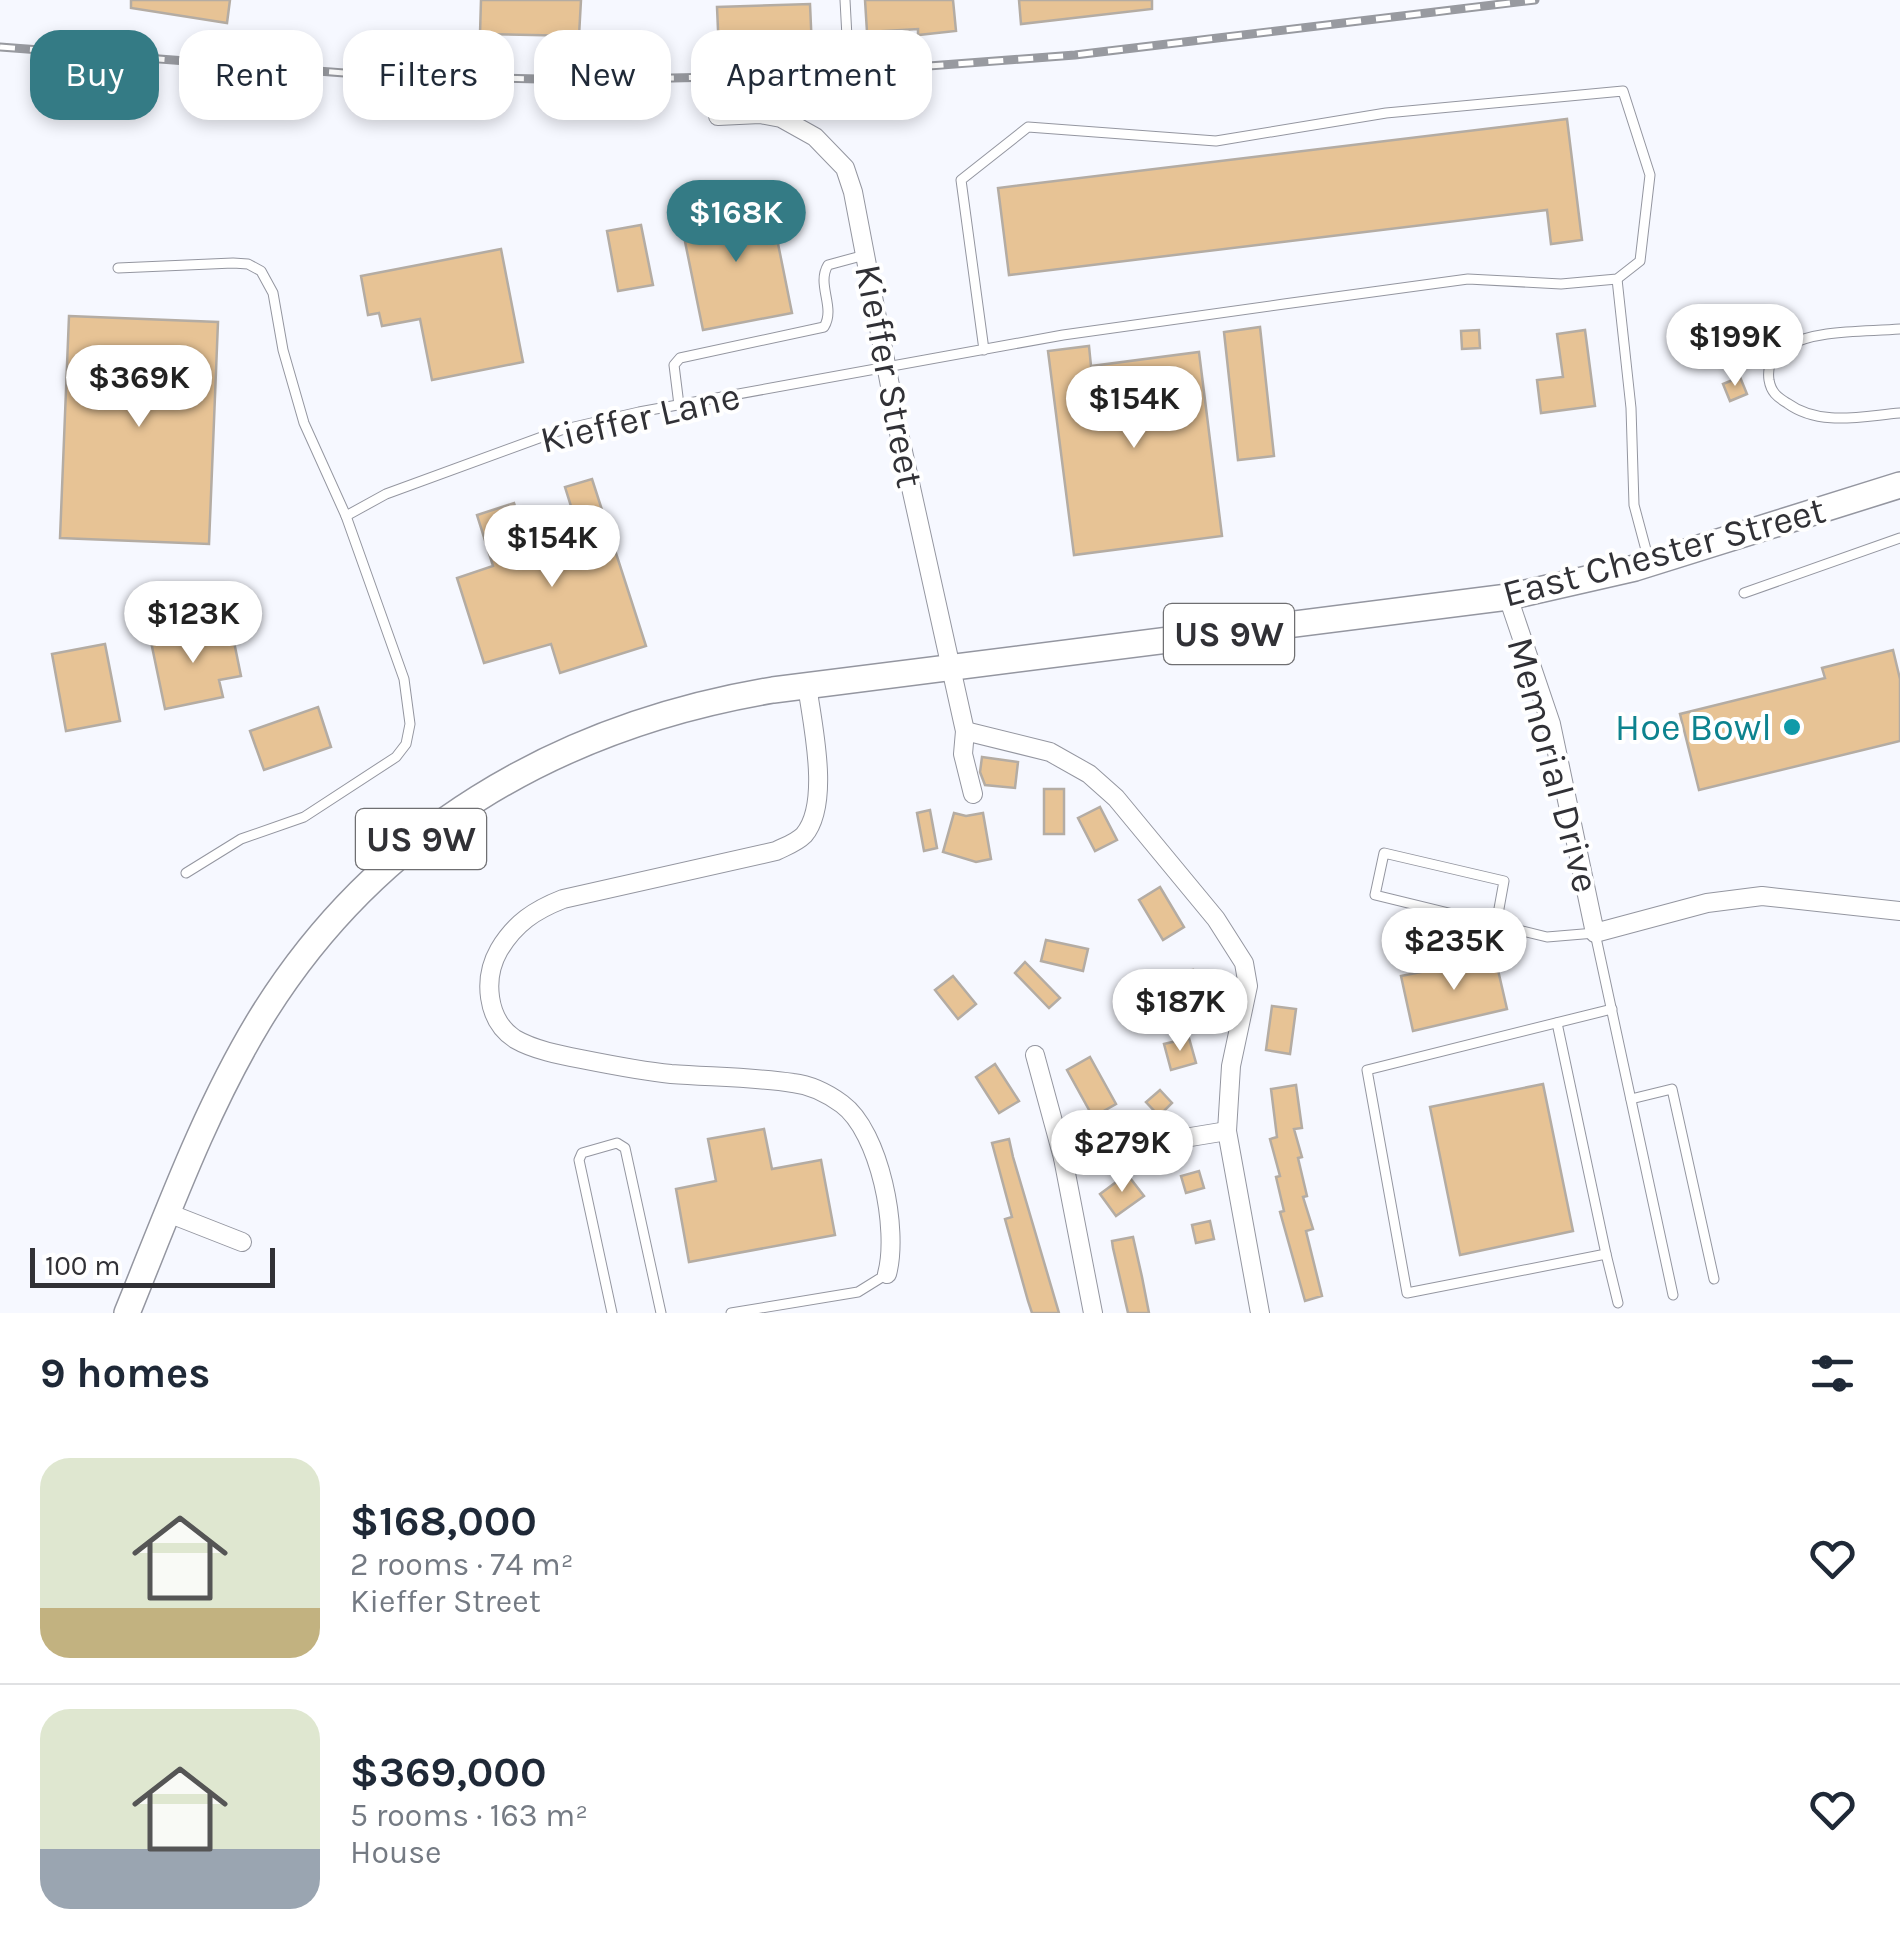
<!DOCTYPE html>
<meta charset="utf-8">
<style>
body{margin:0;font-family:Karla,sans-serif;background:#f6f6f7;color:#1f2937;height:100vh;display:flex;flex-direction:column;font-size:38px;white-space:nowrap}
*{box-sizing:border-box;margin:0}
p{font-size:32px;color:#747a83}
.icon{flex:none;width:55px;height:55px;fill:none;stroke:currentColor;stroke-width:2;stroke-linecap:round;stroke-linejoin:round}
.map{position:relative;height:1313px;overflow:hidden}
.details{display:flex;flex-direction:column;background:#fff;flex:1}
.details>*{flex:none}
.hud{position:absolute;left:30px;top:30px;width:1000px;height:90px;display:flex;gap:20px}
.scale{position:absolute;left:30px;bottom:25px;width:245px;box-sizing:border-box;padding-left:10px;border:5px solid #313136;border-top:0;font-size:28px;line-height:35px;white-space:nowrap;color:#313136;-webkit-text-stroke:8px #fff;paint-order:stroke}
.price{position:absolute;translate:-50% -85px;padding:0 22px;border-radius:35px;background:#fff;color:#222;font-size:32px;line-height:65px;filter:drop-shadow(0 2px 5px #0008)}
.price::after{content:'';position:absolute;left:50%;top:60px;width:30px;height:22px;margin-left:-15px;background:inherit;clip-path:polygon(0 0,100% 0,50% 100%)}
.price.current{background:#347b85;color:#fff}
ul{padding:0;list-style:none}
li{display:flex;align-items:center;gap:30px;height:250px;padding:0 40px}
li+li{border-top:2px solid #e0e1e3}
li span{display:grid;place-items:center;flex:none;width:280px;height:200px;border-radius:30px;color:#555}
li>.icon{margin-inline-start:auto}
span .icon{width:120px;height:120px;fill:#fffc;stroke-width:1}
li b{font-size:42px}
h2{display:flex;justify-content:space-between;align-items:center;height:120px;padding:0 40px;font-size:42px}
.chip{padding:0 35px;border-radius:30px;background:#fff;box-shadow:0 5px 15px #0003;font-size:35px;line-height:90px}
.chip.current{background:#347b85;color:#fff}
.map>svg:first-child{display:block}
</style>
<div class="map">
<svg width="1900" height="1313" viewBox="0 0 1900 1313">
<rect width="100%" height="100%" fill="#f6f8ff"/>
<!-- building -->
<g fill="#e7c395" stroke="#b4aca3" stroke-width="2.5">
<path d="M131 0H230L227 23 131 8Z"/>
<path d="M481 0H581L579 36 480 34Z"/>
<path d="M865 0H953L956 31 918 35V29L867 32Z"/>
<path d="M1019 0H1152V9L1021 24Z"/>
<path d="M810 4 812 49 719 52 717 7Z"/>
<path d="M1567 119 1582 240 1551 244 1547 210 1009 275 998 188Z"/>
<path d="M769 199 792 313 703 330 680 217Z"/>
<path d="M641 225 653 285 618 291 607 231Z"/>
<path d="M501 249 523 362 432 380 420 319 382 326 379 313 368 315 361 276Z"/>
<path d="M69 316 218 322 209 544 60 538Z"/>
<path d="M1260 327 1274 456 1238 460 1224 332Z"/>
<path d="M1479 330 1480 348 1462 349 1461 331Z"/>
<path d="M1585 330 1595 406 1541 413 1537 380 1563 377 1557 334Z"/>
<path d="M1089 346 1091 366 1199 352 1222 536 1074 555 1048 351Z"/>
<path d="M1740 377 1747 394 1730 401 1723 384Z"/>
<path d="M592 479 646 646 560 673 551 644 484 663 457 578 493 566 477 515 514 503 530 551 580 535 565 487Z"/>
<path d="M209 625 212 641 233 637 241 676 219 680 223 697 165 709 150 637Z"/>
<path d="M105 644 120 721 66 731 52 654Z"/>
<path d="M1893 650 1900 679V741L1699 790 1680 714 1825 678 1822 668Z"/>
<path d="M318 707 331 747 264 770 250 731Z"/>
<path d="M982 757 1018 762 1015 788 985 785 980 772Z"/>
<rect x="1044" y="789" width="20" height="45"/>
<path d="M1100 807 1117 840 1095 851 1078 818Z"/>
<path d="M930 810 937 848 924 851 917 813Z"/>
<path d="M954 813 966 816 983 813 991 859 976 862 943 852Z"/>
<path d="M1160 887 1184 927 1163 940 1139 900Z"/>
<path d="M1046 940 1088 949 1083 971 1041 961Z"/>
<path d="M1495 957 1507 1009 1413 1031 1401 976Z"/>
<path d="M1025 962 1060 998 1049 1008 1015 973Z"/>
<path d="M1193 970 1200 1012 1177 1016 1170 974Z"/>
<path d="M953 976 976 1004 958 1019 935 990Z"/>
<path d="M1272 1006 1296 1009 1290 1054 1266 1050Z"/>
<path d="M1189 1038 1196 1063 1171 1070 1164 1044Z"/>
<path d="M1090 1057 1116 1104 1093 1117 1067 1070Z"/>
<path d="M995 1064 1019 1101 999 1113 976 1077Z"/>
<path d="M1543 1084 1573 1231 1460 1255 1430 1107Z"/>
<path d="M1296 1085 1302 1128 1294 1129 1302 1157 1298 1158 1307 1196 1303 1197 1313 1229 1306 1231 1322 1296 1305 1301 1280 1212 1284 1211 1276 1177 1280 1176 1270 1139 1277 1137 1271 1089Z"/>
<path d="M1160 1090 1172 1103 1159 1116 1146 1102Z"/>
<path d="M764 1129 772 1169 821 1160 835 1235 689 1262 676 1189 716 1181 708 1139Z"/>
<path d="M1009 1139 1013 1157 1059 1313H1032L1028 1301 1005 1219 1012 1217 992 1143Z"/>
<path d="M1199 1171 1204 1188 1186 1193 1181 1176Z"/>
<path d="M1127 1174 1144 1196 1116 1216 1100 1194Z"/>
<path d="M1210 1221 1214 1239 1196 1243 1192 1225Z"/>
<path d="M1133 1237 1142 1277 1149 1313H1128L1113 1248 1112 1241Z"/>
</g>
<g fill="none" stroke-linecap="round" stroke-linejoin="round">
<defs>
<g id="service">
<path d="M845 0 847 37"/>
<path d="M118 268 233 263 248 264 261 271 273 293 283 350 304 423 346 516 404 679 410 724 406 744 396 757 304 817 241 839 186 873"/>
<path d="M1617 279 1631 408 1634 505 1649 561"/>
<path d="M1900 329C1865 332 1816 329 1785 347 1773 354 1767 366 1769 380 1771 392 1777 397 1787 403 1820 427 1862 416 1900 413"/>
<path d="M679 405 674 365 680 358 824 327C836 307 816 285 828 265L865 255"/>
<path d="M346 516 386 494 561 430 639 412 1063 335 1284 304 1468 279 1561 284 1617 279 1640 261 1650 175 1623 91 1386 113 1216 141 1028 127 961 180 984 350"/>
<path d="M1744 593 1900 538"/>
<path d="M1496 925 1504 881 1384 853 1375 895 1547 937 1595 933 1673 1295"/>
<path d="M1612 1009 1367 1070 1407 1293 1606 1254 1618 1303"/>
<path d="M1557 1023 1606 1254"/>
<path d="M1631 1099 1672 1089 1714 1279"/>
<path d="M612 1313 579 1160 582 1153 617 1143 625 1148 661 1313"/>
<path d="M731 1313 858 1292 887 1274"/>
</g>
<g id="minor">
<path d="M718 116 760 114 781 118 815 137 845 168 853 192 900 438 965 731 963 754 973 794"/>
<path d="M1508 597 1551 724 1595 933 1707 903 1762 896 1900 911"/>
<path d="M807 685C812 723 831 803 804 835 796 843 786 846 776 851L563 899C535 910 515 923 499 950 483 978 486 1020 515 1039 534 1050 560 1055 581 1059 611 1065 641 1071 671 1074 711 1077 753 1077 793 1083 811 1085 827 1093 842 1104 880 1132 899 1230 887 1274"/>
<path d="M965 731 1050 752 1089 774 1116 798 1216 919 1244 963 1248 986 1231 1066 1227 1131 1260 1313"/>
<path d="M1035 1055 1063 1158 1093 1313"/>
<path d="M1063 1158 1227 1131"/>
<path d="M168 1213 242 1242"/>
</g>
<path id="primary" d="M127 1313C167 1215 204 1112 259 1021 374 832 558 726 773 690L1508 597 1635 568 1900 485"/>
</defs>
<!-- service casing -->
<use href="#service" stroke="#9496a0" stroke-width="11"/>
<!-- minor casing -->
<use href="#minor" stroke="#9496a0" stroke-width="20"/>
<!-- primary casing -->
<use href="#primary" stroke="#9496a0" stroke-width="28"/>
<!-- service -->
<use href="#service" stroke="#fff" stroke-width="9"/>
<!-- minor -->
<use href="#minor" stroke="#fff" stroke-width="18"/>
<!-- primary -->
<use href="#primary" stroke="#fff" stroke-width="25"/>
<defs>
<path id="rail" d="M0 47 371 75 580 80 809 75 1075 55 1535 0"/>
</defs>
<!-- rail casing -->
<use href="#rail" stroke="#989aa0" stroke-width="9"/>
<!-- rail -->
<use href="#rail" stroke="#fff" stroke-width="5" stroke-dasharray="15" stroke-linecap="butt"/>
</g>
<!-- markers -->
<circle fill="#0f9aa8" stroke="#fff" stroke-width="4" cx="1792" cy="727" r="10"/>
<g text-anchor="middle" dominant-baseline="central" stroke-width="8" stroke-linejoin="round" paint-order="stroke">
<!-- shield labels -->
<g fill="#fff" stroke="#6f6f72" stroke-width="2.5">
<rect x="1164" y="604" width="130" height="60" rx="8"/>
<rect x="356" y="809" width="130" height="60" rx="8"/>
</g>
<g font-size="35" font-weight="bold" fill="#313136">
<text x="1229" y="634">US 9W</text>
<text x="421" y="839">US 9W</text>
</g>
<!-- street labels -->
<g font-size="38" fill="#313136" stroke="#fff">
<text transform="translate(889 376) rotate(79)">Kieffer Street</text>
<text transform="translate(640 418) rotate(-13)">Kieffer Lane</text>
<text transform="translate(1664 552) rotate(-15)">East Chester Street</text>
<text transform="translate(1553 765) rotate(75)">Memorial Drive</text>
</g>
<!-- culture labels -->
<g font-size="38" fill="#0d838f" stroke="#fff" text-anchor="end">
<text x="1772" y="727">Hoe Bowl</text>
</g>
</g>
</svg>
<div class="scale">100 m</div>
<b class="price current" style="left:736px;top:265px">$168K</b>
<b class="price" style="left:1735px;top:389px">$199K</b>
<b class="price" style="left:139px;top:430px">$369K</b>
<b class="price" style="left:1134px;top:451px">$154K</b>
<b class="price" style="left:552px;top:590px">$154K</b>
<b class="price" style="left:193px;top:666px">$123K</b>
<b class="price" style="left:1454px;top:993px">$235K</b>
<b class="price" style="left:1180px;top:1054px">$187K</b>
<b class="price" style="left:1122px;top:1195px">$279K</b>
<div class="hud">
<a class="chip current">Buy</a>
<a class="chip">Rent</a>
<a class="chip">Filters</a>
<a class="chip">New</a>
<a class="chip">Apartment</a>
</div>
</div>
<section class="details">
<h2>9 homes<svg class="icon" aria-label="filters" viewBox="0 0 24 24"><path d="M4 7h16M4 17h16"/><circle cx="9" cy="7" r="2"/><circle cx="15" cy="17" r="2"/></svg></h2>
<ul>
<li><span style="background:linear-gradient(#dfe7d0 75%,#c2b280 0)"><svg class="icon" aria-label="home" viewBox="0 0 24 24"><path d="M3 11l9-7 9 7M6 9v11h12V9"/></svg></span><div><b>$168,000</b><p>2 rooms · 74 m²</p><p>Kieffer Street</p></div><svg class="icon" aria-label="heart" viewBox="0 0 24 24"><path d="M12 20l-8-8c-3-5 5-10 8-4 3-6 11-1 8 4z"/></svg></li>
<li><span style="background:linear-gradient(#dfe7d0 70%,#9aa5b1 0)"><svg class="icon" aria-label="home" viewBox="0 0 24 24"><path d="M3 11l9-7 9 7M6 9v11h12V9"/></svg></span><div><b>$369,000</b><p>5 rooms · 163 m²</p><p>House</p></div><svg class="icon" aria-label="heart" viewBox="0 0 24 24"><path d="M12 20l-8-8c-3-5 5-10 8-4 3-6 11-1 8 4z"/></svg></li>
</ul>
</section>
